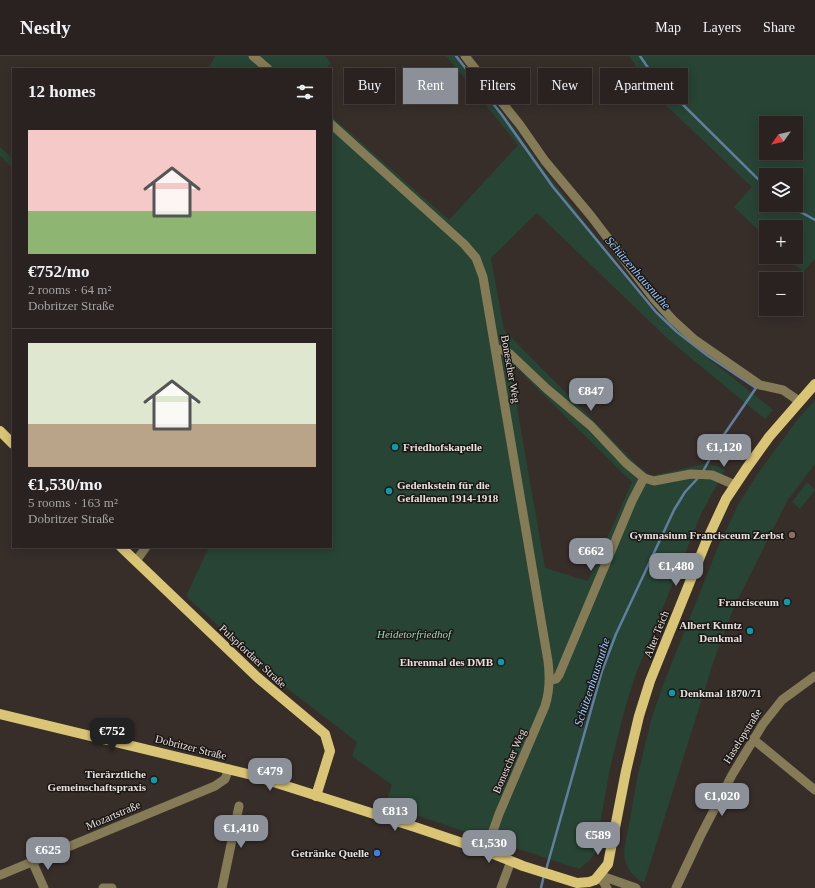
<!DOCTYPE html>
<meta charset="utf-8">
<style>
body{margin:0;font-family:"Times New Roman",serif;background:#352f2d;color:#f1f3f6;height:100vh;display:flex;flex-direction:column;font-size:15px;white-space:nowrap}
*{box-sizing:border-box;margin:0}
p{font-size:13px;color:#a5a4a5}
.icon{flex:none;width:22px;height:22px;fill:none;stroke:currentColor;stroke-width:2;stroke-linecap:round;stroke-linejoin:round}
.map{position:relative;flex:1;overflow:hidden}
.drawer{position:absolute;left:12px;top:12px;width:320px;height:480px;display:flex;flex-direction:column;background:#292220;border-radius:0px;box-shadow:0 2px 10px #0003,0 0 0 1px #453f3e}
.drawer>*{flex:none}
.top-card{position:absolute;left:344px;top:12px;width:380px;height:36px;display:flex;gap:8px}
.needle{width:26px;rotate:236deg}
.fabs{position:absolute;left:759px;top:60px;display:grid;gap:8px}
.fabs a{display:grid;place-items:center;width:44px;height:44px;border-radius:0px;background:#292220;box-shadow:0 2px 10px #0003,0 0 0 1px #453f3e;font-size:20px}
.price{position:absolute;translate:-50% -34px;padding:0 9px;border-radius:8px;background:#8c9099;color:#fff;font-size:13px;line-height:26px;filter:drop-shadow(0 1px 2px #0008)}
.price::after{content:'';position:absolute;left:50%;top:24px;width:12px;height:9px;margin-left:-6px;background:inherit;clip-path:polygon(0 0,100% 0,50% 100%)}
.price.current{background:#222;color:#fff}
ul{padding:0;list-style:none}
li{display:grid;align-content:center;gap:8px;height:212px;padding:0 16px}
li+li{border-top:1px solid #453f3e}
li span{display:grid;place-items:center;height:124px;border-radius:0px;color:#555}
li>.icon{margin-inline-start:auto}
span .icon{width:72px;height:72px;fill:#fffc;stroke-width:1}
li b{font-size:17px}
h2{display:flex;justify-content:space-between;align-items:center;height:48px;padding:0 16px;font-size:17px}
.pill{padding:0 14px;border-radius:0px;background:#292220;box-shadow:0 2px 10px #0003,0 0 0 1px #453f3e;font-size:14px;line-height:36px}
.pill.current{background:#8c9099;color:#fff}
header{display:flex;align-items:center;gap:24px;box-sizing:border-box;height:56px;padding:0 20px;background:#292220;border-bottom:1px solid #453f3e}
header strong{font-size:19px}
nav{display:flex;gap:22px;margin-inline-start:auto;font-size:14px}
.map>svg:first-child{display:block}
</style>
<header>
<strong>Nestly</strong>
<nav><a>Map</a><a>Layers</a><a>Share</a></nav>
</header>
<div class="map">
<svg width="815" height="832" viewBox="0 0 815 832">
<rect width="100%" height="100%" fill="#372e2a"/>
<!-- green -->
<g fill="#274434" fill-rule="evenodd">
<path d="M215 0H325L331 7 325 13H208Z"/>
<path d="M446 0H457L515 73 540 109 648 247 678 278 773 354 765 363 670 285 537 157 491 202 504 274 637 409 651 420 704 408 716 410 725 414 702 456 635 620 624 656 610 712 595 797 589 805 579 813 385 749 392 729 352 700 357 686 279 626 186 540 209 491H331V60L449 164 518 89ZM509 305 632 426 588 525 545 512Z"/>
<path d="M629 0H815V203L803 216 787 201H796V171H766V181L734 151 752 131 656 40ZM766 67H796V97H766ZM766 119H796V149H766Z"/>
<path d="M0 91 13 103V112L0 100Z"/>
<path d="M815 344V408L787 445 735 549 715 601 644 827C633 821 624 810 624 796L638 718 651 664 663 629 718 491 738 449 756 420 798 363Z"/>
<path d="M807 426 815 434 800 453 792 446Z"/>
</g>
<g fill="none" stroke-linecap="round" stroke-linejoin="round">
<!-- stream -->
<g stroke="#607e9d" stroke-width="2.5">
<path d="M456 0 502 59 553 131 656 256 677 276 708 300 756 332 721 383 702 417"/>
<path d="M640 0 653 19 766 131"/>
<path d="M788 149 815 164"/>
<path d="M546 814 602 615 616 578 674 454 685 436 699 421"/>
<path d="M541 832 544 819"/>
</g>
<!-- minor -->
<g stroke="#857b56" stroke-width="9">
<path d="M253 0 268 13"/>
<path d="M465 0 520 69 545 105 591 160 654 243 673 264 695 284 760 329 783 334 799 345"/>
<path d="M331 68 464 188 476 202 483 221 548 605C550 621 550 635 545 650L499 758 486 795"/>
<path d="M496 293 503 294 510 298 547 333 591 370 626 407 644 422 654 425 691 418 712 419 735 429"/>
<path d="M136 505 146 491"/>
<path d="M550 624 556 623 559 619 632 445 644 422"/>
<path d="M753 683 815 734"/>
<path d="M32 805 44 832"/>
<path d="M0 819 215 730 225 723 229 713"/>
<path d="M599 819 636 832"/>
<path d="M599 819 607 832"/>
<path d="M103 832H112"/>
<path d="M222 832 239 750"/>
<path d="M501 832 511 805"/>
<path d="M676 832 700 781 732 719 763 668 782 644 815 620"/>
</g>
<!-- major -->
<g stroke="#dac576" stroke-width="10">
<path d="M0 375 13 388"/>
<path d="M121 491 257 621 325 678 330 695 316 740"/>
<path d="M0 658 252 719 415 771 486 795 523 810 577 827 589 826 595 824 608 808 626 715 639 660 650 625 706 486 726 443 746 413 769 381 815 328"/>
</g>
</g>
<!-- markers -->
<g fill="#0f9aa8" stroke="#1b1715" stroke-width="1.5">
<circle cx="395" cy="391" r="4"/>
<circle cx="389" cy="435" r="4"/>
<circle cx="787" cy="546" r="4"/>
<circle cx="750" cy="575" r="4"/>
<circle cx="501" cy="606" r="4"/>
<circle cx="672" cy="637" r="4"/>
<circle cx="154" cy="724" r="4"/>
</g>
<circle fill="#8d6e63" stroke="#1b1715" stroke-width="1.5" cx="792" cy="479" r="4"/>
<circle fill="#3f7fe0" stroke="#1b1715" stroke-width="1.5" cx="377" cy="797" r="4"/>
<g text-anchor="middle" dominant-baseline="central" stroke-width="3" stroke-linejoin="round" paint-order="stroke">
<!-- street labels -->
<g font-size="11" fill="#e7e0de" stroke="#1b1715">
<text transform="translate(511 313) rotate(80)">Bonescher Weg</text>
<text transform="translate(656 578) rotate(-68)">Alter Teich</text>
<text transform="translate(253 600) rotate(43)">Pulspfordaer Straße</text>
<text transform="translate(742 680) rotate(-58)">Haselopstraße</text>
<text transform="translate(191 691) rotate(14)">Dobritzer Straße</text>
<text transform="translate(509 705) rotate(-67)">Bonescher Weg</text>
<text transform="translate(113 759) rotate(-23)">Mozartstraße</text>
</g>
<!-- poi labels -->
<g font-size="11" font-weight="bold" fill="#e7e0de" stroke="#1b1715" text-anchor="end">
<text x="403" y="391" text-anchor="start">Friedhofskapelle</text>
<text x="397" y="429" text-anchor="start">Gedenkstein für die<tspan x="397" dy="13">Gefallenen 1914-1918</tspan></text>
<text x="784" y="479">Gymnasium Francisceum Zerbst</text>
<text x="779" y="546">Francisceum</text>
<text x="742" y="569">Albert Kuntz<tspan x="742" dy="13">Denkmal</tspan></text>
<text x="493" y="606">Ehrenmal des DMB</text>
<text x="680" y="637" text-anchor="start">Denkmal 1870/71</text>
<text x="146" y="718">Tierärztliche<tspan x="146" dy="13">Gemeinschaftspraxis</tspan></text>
<text x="369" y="797">Getränke Quelle</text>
</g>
<!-- park labels -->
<g font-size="11" font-style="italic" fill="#96dbb2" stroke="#1b1715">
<text x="414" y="578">Heidetorfriedhof</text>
</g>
<!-- water labels -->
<g font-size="12" font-style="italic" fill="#9bcbff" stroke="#1b1715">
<text transform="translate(638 217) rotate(49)">Schützenhausnuthe</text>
<text transform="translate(592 626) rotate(-72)">Schützenhausnuthe</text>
</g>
</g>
</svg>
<div class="fabs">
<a><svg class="needle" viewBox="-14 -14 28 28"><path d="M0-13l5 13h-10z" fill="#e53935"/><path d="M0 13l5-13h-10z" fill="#a5a4a5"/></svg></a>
<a><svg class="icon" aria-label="layers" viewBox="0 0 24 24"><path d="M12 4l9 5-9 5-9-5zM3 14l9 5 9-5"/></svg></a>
<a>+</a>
<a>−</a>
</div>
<b class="price" style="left:591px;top:356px">€847</b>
<b class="price" style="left:724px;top:412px">€1,120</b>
<b class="price" style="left:591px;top:516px">€662</b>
<b class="price" style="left:676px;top:531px">€1,480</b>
<b class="price current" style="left:112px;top:696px">€752</b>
<b class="price" style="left:270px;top:736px">€479</b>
<b class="price" style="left:722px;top:761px">€1,020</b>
<b class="price" style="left:395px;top:776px">€813</b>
<b class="price" style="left:241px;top:793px">€1,410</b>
<b class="price" style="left:598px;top:800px">€589</b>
<b class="price" style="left:489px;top:808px">€1,530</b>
<b class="price" style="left:48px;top:815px">€625</b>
<div class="top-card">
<a class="pill">Buy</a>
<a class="pill current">Rent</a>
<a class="pill">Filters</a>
<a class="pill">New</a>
<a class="pill">Apartment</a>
</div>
<section class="drawer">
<h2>12 homes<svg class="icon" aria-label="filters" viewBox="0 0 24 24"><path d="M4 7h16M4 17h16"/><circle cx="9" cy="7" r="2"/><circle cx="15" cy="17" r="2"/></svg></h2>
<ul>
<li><span style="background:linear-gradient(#f6c9c9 65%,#8fb573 0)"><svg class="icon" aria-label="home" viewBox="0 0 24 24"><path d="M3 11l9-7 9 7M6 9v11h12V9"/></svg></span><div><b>€752/mo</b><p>2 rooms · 64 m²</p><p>Dobritzer Straße</p></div></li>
<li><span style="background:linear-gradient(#dfe7d0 65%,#b9a48a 0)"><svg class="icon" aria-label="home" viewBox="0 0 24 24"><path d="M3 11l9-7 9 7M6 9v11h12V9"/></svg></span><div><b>€1,530/mo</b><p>5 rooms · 163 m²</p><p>Dobritzer Straße</p></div></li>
</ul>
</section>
</div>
